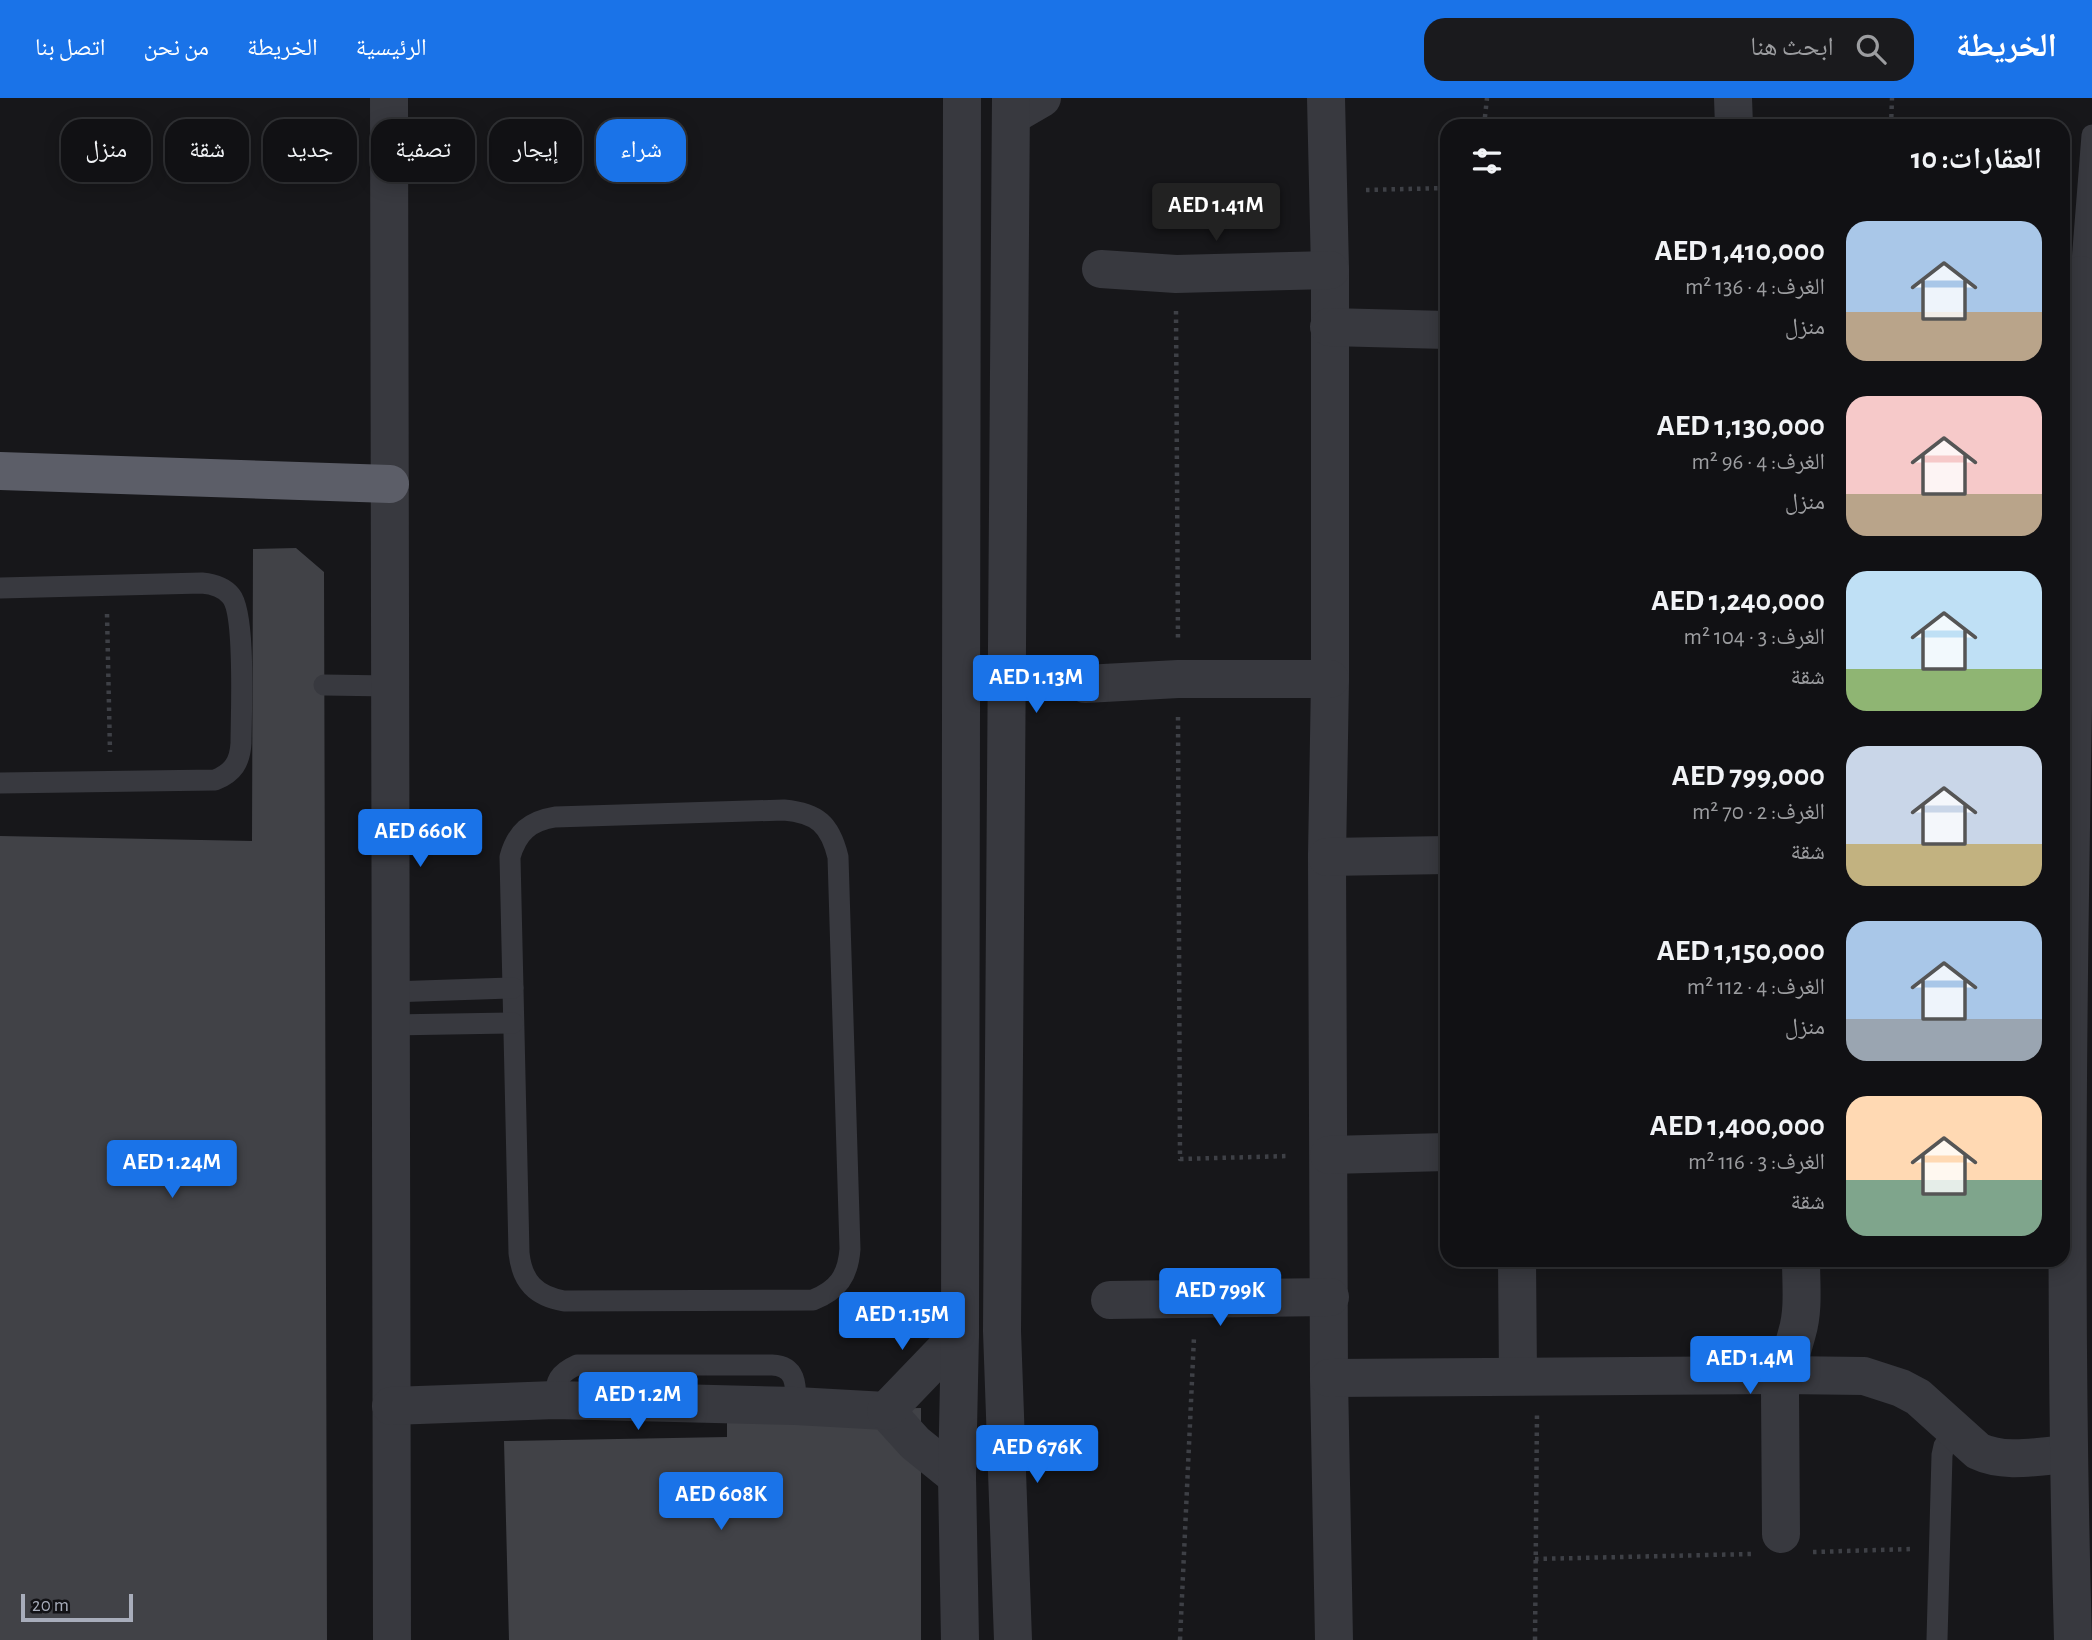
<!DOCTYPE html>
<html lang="ar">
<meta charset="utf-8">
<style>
body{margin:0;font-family:"Alegreya Sans","Noto Naskh Arabic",sans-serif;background:#1a1a1d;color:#f1f3f6;direction:rtl;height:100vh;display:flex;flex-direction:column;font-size:26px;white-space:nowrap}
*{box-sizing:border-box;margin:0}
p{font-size:23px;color:#9c9da0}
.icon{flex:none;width:38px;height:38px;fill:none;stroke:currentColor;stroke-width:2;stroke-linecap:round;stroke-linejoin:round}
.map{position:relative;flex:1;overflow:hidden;direction:ltr}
.drawer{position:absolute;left:1440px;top:21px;width:630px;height:1148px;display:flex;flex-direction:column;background:#111114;border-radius:21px;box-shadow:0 4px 18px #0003,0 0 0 2px #303134;direction:rtl}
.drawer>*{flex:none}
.hud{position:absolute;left:21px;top:21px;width:665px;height:63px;direction:rtl;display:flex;gap:14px}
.scale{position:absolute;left:21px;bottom:18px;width:112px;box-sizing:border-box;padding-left:7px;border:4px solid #a8adbb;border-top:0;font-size:19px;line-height:24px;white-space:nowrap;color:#a8adbb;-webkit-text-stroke:5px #121215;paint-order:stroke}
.price{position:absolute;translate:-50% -60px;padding:0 16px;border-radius:7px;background:#1a73e8;color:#fff;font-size:23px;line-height:46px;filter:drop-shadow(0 2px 4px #0008)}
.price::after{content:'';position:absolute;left:50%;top:42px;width:21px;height:16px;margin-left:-10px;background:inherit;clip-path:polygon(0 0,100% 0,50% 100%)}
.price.on{background:#222;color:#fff}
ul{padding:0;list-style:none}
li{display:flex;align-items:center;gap:21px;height:175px;padding:0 28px}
li span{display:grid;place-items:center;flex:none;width:196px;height:140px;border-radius:21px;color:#555}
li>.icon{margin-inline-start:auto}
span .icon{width:84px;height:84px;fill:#fffc;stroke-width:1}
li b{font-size:30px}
h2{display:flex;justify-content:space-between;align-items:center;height:84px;padding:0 28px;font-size:30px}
.pill{padding:0 24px;border-radius:21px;background:#111114;box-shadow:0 4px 18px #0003,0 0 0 2px #303134;font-size:24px;line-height:63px}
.pill.on{background:#1a73e8;color:#fff}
header{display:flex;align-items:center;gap:42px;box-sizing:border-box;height:98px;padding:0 35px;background:#1a73e8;color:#fff}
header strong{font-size:33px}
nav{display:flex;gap:38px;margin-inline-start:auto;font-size:24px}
.search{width:490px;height:63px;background:#1a1a1d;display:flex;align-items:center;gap:18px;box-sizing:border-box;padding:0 24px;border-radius:21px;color:#9c9da0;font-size:26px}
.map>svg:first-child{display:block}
</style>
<header>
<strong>الخريطة</strong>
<div class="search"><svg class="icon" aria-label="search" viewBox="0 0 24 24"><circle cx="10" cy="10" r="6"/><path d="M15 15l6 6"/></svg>ابحث هنا</div>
<nav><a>الرئيسية</a><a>الخريطة</a><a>من نحن</a><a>اتصل بنا</a></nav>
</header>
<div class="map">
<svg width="2092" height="1542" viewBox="0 0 2092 1542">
<rect width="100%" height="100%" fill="#17171a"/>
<!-- building -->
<g fill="#414247">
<path d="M296 450 324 474 327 1542H0V738L252 743 253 451Z"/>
<path d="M921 1310V1542H509L504 1343 727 1339V1313Z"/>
</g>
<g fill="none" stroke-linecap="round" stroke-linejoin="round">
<!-- path -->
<g stroke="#3e4046" stroke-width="4.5" stroke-dasharray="3.5 5" stroke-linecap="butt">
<path d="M1484 28 1487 0"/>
<path d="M1891 28 1892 0"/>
<path d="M1366 92 1447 90"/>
<path d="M1176 213 1178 544"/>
<path d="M107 516 110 654"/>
<path d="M1178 619 1180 1061 1290 1058"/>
<path d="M1813 1454 1912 1451"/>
<path d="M1535 1461 1751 1456"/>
<path d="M1180 1542 1194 1239"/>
<path d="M1535 1542 1537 1314"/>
</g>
<!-- service -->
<g stroke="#38393f" stroke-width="21">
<path d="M2081 177 2092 37"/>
<path d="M0 490 202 485C213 486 224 489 231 498 246 516 241 617 241 645 240 664 233 675 215 682L0 685"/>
<path d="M324 587 390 588"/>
<path d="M784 712C817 715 830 726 838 759L850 1151C848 1178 838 1192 813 1202L564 1203C536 1198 522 1184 519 1155L510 759C517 734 530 723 555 719Z"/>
<path d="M390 894 513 890"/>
<path d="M391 927 513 925"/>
<path d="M555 1302C555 1283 559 1275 577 1267H772C797 1268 796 1288 796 1308"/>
<path d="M1937 1542 1942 1357 1944 1348 1956 1333"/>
</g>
<!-- minor -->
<g stroke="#38393f" stroke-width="38">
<path d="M389 0 392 1542"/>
<path d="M1326 0 1330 172V581L1327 759 1329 1280 1334 1542"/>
<path d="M1733 0 1734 28"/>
<path d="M1011 18 1042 0"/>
<path d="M1101 171 1176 176 1330 172"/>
<path d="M1329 229 1447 232"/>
<path d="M1085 586 1178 581H1330"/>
<path d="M1327 759 1447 757"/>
<path d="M1329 1057 1447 1054"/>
<path d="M1517 1162 1518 1278"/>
<path d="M1110 1202 1330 1199"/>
<path d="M1329 1280 1783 1277 1864 1278 1901 1290 1918 1299 1978 1353C2005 1366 2039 1358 2069 1356"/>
<path d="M391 1308 555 1302 796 1308 886 1313 915 1345 957 1379"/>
<path d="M886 1313 960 1236"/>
<path d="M1781 1436 1780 1295C1784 1274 1792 1255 1797 1235 1804 1212 1801 1186 1801 1162"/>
<path d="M2073 1542C2060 1087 2073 632 2081 177"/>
</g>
<!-- tertiary -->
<g stroke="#38393f" stroke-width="38">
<path d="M1011 0 1002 1233 1013 1542"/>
<path d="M960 1542 957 1379 960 1236 962 0"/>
</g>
<!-- trunk -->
<path stroke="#5c5e68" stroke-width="38" d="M0 373 390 386"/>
</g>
</svg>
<div class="scale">20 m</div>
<b class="price on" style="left:1216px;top:145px">AED 1.41M</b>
<b class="price" style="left:1036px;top:617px">AED 1.13M</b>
<b class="price" style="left:420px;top:771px">AED 660K</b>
<b class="price" style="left:172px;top:1102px">AED 1.24M</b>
<b class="price" style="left:1220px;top:1230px">AED 799K</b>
<b class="price" style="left:902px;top:1254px">AED 1.15M</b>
<b class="price" style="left:1750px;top:1298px">AED 1.4M</b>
<b class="price" style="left:638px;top:1334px">AED 1.2M</b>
<b class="price" style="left:1037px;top:1387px">AED 676K</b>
<b class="price" style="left:721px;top:1434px">AED 608K</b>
<div class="hud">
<a class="pill on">شراء</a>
<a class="pill">إيجار</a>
<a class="pill">تصفية</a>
<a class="pill">جديد</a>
<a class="pill">شقة</a>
<a class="pill">منزل</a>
</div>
<section class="drawer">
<h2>العقارات: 10<svg class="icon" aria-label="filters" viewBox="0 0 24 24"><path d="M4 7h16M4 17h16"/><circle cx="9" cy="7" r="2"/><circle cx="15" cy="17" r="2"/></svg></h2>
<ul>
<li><span style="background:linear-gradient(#a9c7e8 65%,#b9a48a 0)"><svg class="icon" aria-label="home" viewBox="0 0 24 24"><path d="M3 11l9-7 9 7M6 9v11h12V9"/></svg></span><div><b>AED 1,410,000</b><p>الغرف: 4 · 136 m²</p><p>منزل</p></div></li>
<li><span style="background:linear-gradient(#f6c9c9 70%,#b9a48a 0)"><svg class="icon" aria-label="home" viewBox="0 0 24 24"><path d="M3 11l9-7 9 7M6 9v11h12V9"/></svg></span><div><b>AED 1,130,000</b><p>الغرف: 4 · 96 m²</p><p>منزل</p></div></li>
<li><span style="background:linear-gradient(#bfe0f5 70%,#8fb573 0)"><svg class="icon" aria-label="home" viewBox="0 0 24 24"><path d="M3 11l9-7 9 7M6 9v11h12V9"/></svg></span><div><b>AED 1,240,000</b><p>الغرف: 3 · 104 m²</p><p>شقة</p></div></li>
<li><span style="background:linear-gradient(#c9d6e8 70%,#c2b280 0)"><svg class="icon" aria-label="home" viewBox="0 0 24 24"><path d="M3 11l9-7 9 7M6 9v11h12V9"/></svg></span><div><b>AED 799,000</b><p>الغرف: 2 · 70 m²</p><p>شقة</p></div></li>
<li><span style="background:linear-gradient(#a9c7e8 70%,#9aa5b1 0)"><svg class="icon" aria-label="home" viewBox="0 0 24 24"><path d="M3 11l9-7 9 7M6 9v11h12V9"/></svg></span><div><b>AED 1,150,000</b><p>الغرف: 4 · 112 m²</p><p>منزل</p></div></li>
<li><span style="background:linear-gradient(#ffd9b3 60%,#7fa58c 0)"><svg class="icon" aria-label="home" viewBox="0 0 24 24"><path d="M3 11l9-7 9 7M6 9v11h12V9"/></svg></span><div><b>AED 1,400,000</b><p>الغرف: 3 · 116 m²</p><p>شقة</p></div></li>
</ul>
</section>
</div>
